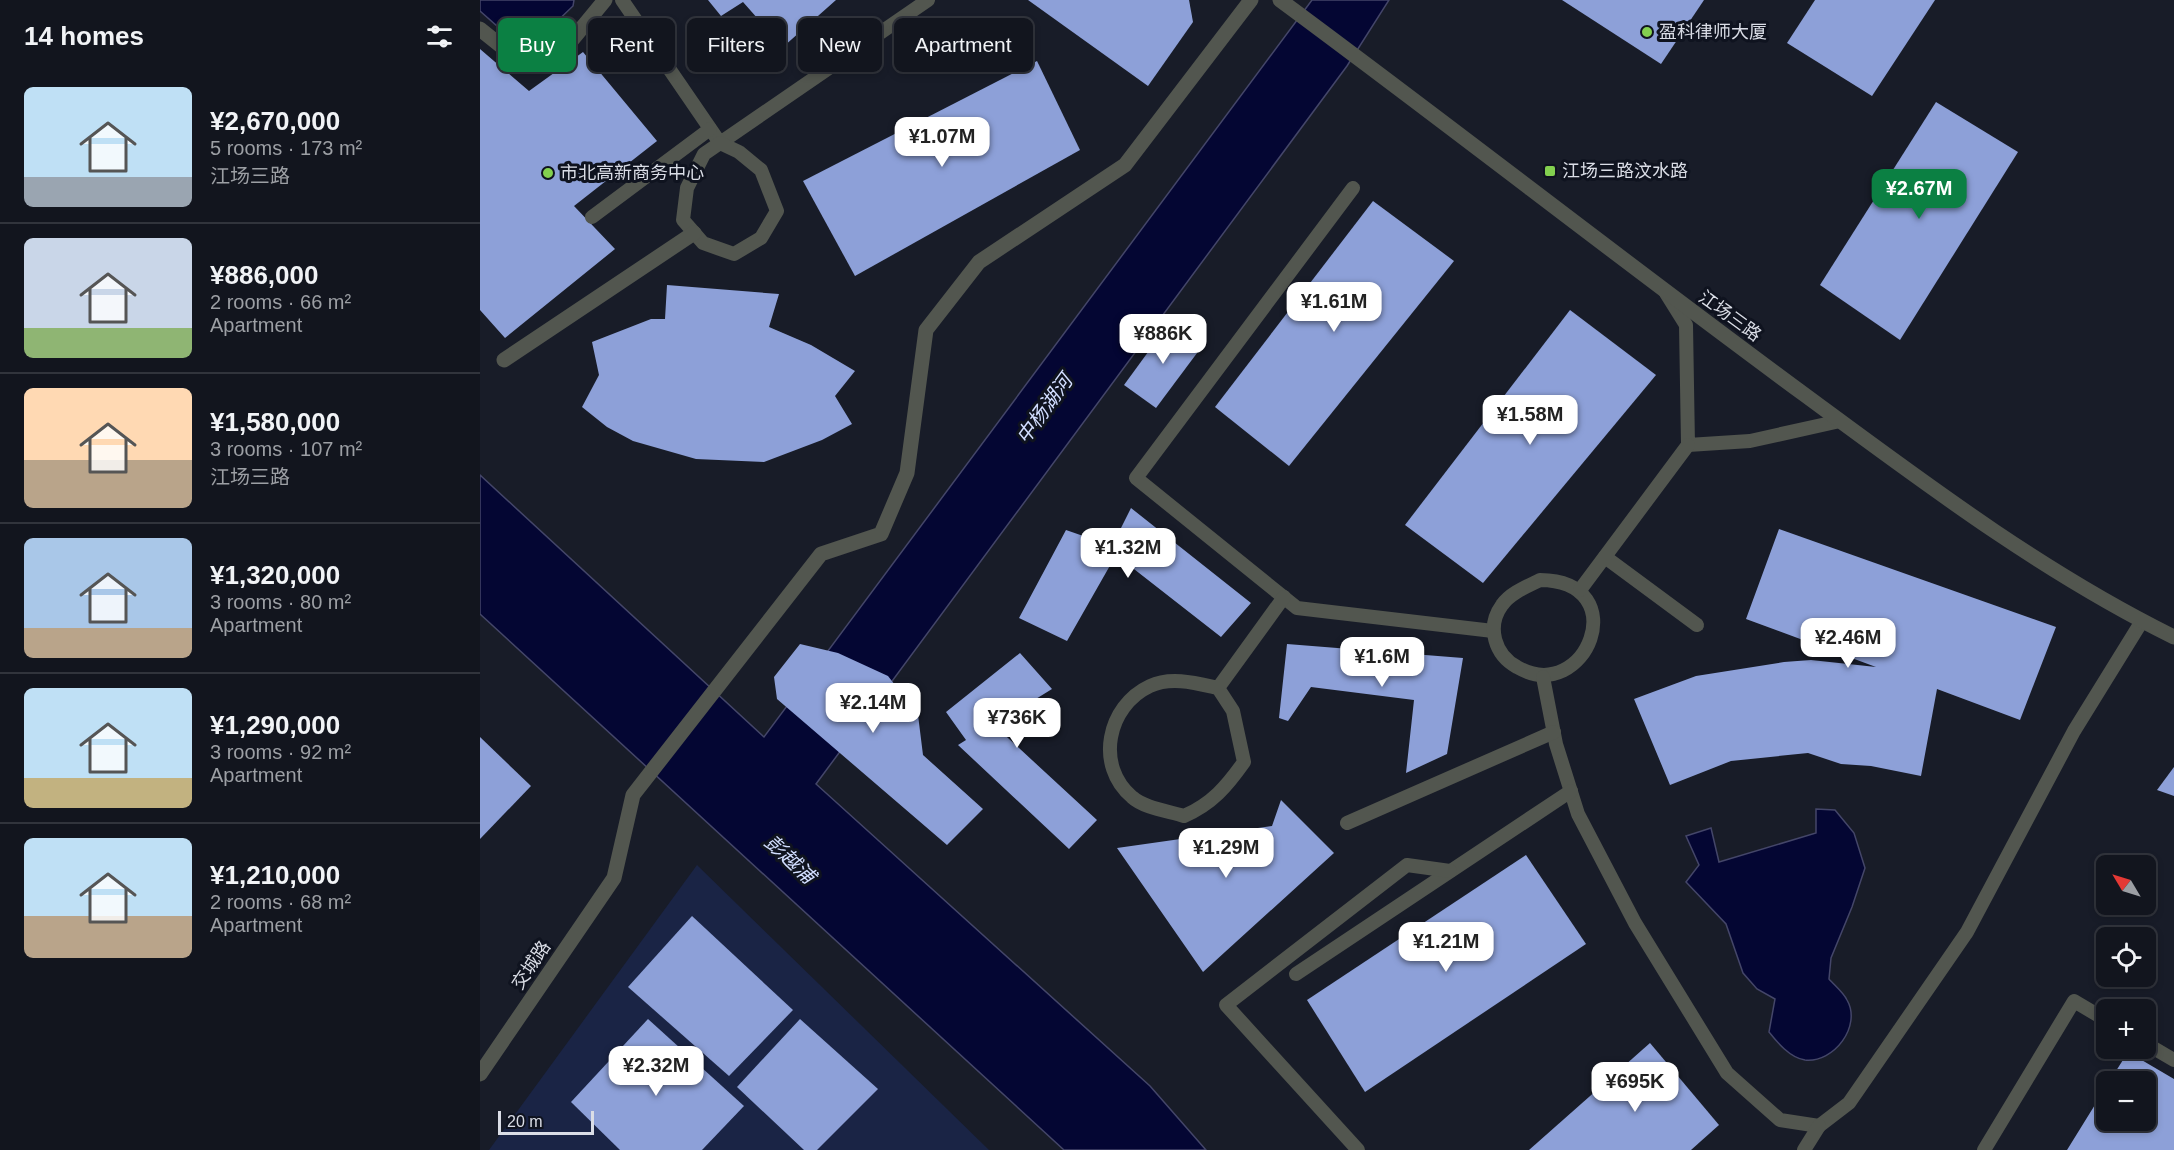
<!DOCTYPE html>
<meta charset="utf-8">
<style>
body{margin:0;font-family:Arial,"Noto Sans SC",sans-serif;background:#1b1e27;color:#f1f3f6;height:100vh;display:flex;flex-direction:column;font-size:22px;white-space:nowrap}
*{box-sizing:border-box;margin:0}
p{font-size:20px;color:#9c9fa4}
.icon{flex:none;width:33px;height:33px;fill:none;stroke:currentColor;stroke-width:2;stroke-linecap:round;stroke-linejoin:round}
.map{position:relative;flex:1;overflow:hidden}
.details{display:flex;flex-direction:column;background:#12151e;width:480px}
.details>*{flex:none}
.hud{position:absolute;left:18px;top:18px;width:570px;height:54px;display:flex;gap:12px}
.needle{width:39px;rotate:308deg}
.buttons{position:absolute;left:1616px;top:855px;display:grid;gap:12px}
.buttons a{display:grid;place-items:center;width:60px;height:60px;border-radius:9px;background:#12151e;box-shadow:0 3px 9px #0003,0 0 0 2px #31343c;font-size:30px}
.scale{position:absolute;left:18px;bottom:15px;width:96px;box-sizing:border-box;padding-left:6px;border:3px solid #dadde6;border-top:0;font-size:16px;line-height:21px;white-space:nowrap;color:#dadde6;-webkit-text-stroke:4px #0f131f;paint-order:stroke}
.price{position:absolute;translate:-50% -51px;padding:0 14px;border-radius:12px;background:#fff;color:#222;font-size:20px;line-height:39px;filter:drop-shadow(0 2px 3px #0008)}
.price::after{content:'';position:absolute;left:50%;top:36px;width:18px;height:14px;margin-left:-9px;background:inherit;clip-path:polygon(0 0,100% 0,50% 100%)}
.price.selected{background:#0b8043;color:#fff}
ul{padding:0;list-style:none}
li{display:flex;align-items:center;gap:18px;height:150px;padding:0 24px}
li+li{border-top:2px solid #31343c}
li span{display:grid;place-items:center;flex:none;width:168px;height:120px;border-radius:9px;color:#555}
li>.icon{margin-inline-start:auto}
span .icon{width:72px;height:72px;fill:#fffc;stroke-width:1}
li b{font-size:26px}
h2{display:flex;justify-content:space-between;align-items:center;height:72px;padding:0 24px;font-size:26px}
.pill{padding:0 21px;border-radius:9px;background:#12151e;box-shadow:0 3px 9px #0003,0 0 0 2px #31343c;font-size:21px;line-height:54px}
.pill.selected{background:#0b8043;color:#fff}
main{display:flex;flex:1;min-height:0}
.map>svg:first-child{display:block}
</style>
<main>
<section class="details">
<h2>14 homes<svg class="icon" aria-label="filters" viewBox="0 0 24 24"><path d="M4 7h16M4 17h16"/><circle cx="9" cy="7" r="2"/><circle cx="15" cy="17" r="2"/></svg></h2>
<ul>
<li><span style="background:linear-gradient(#bfe0f5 75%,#9aa5b1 0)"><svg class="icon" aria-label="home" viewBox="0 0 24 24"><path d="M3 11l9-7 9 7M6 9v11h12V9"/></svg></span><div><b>¥2,670,000</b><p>5 rooms · 173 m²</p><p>江场三路</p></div></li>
<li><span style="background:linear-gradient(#c9d6e8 75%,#8fb573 0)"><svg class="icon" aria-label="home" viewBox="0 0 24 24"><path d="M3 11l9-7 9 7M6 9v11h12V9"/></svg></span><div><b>¥886,000</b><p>2 rooms · 66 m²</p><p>Apartment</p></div></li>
<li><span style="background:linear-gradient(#ffd9b3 60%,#b9a48a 0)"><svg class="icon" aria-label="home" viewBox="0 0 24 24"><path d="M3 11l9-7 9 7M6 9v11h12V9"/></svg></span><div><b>¥1,580,000</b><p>3 rooms · 107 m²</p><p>江场三路</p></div></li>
<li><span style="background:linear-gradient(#a9c7e8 75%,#b9a48a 0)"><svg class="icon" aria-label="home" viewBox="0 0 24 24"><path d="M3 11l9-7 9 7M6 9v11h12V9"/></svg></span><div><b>¥1,320,000</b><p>3 rooms · 80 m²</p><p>Apartment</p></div></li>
<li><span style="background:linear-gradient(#bfe0f5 75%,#c2b280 0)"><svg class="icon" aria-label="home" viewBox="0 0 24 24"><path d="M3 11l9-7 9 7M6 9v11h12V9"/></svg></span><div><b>¥1,290,000</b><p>3 rooms · 92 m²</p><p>Apartment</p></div></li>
<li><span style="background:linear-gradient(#bfe0f5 65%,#b9a48a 0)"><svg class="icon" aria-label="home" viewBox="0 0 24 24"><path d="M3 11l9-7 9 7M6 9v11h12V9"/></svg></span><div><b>¥1,210,000</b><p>2 rooms · 68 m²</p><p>Apartment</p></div></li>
</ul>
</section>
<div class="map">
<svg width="1694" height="1150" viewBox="0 0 1694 1150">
<rect width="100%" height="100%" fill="#181c28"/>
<!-- green -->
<path fill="#1a2445" d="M217 865 509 1150H9Z"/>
<!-- water -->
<g fill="#040633" stroke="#444669" stroke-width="1.5">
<path d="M0 0H94L93 6 68 30 34 41 0 11Z"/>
<path d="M832 0H909L867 66 336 784 670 1086 726 1150H584L0 614V475L284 737Z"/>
<path d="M1336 809 1355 810 1374 833 1385 868 1372 907 1351 958 1349 979C1354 985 1363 992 1367 1000 1382 1026 1354 1063 1325 1060 1310 1058 1297 1042 1289 1032L1295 999 1277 989 1263 973 1246 924 1206 882 1219 865 1206 836 1231 828 1239 862 1336 833Z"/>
</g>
<!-- building -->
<g fill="#8da0d8">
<path d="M228 0H356L303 47 263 2 241 16Z"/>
<path d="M548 0H709L713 22 668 86Z"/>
<path d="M1082 0H1224L1181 64Z"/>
<path d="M1335 0H1455L1392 96 1307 43Z"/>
<path d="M0 49 49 91 103 52 177 141 94 206 135 249 25 338 0 310Z"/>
<path d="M557 61 600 150 375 276 323 181Z"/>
<path d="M1456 102 1538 152 1420 340 1340 285Z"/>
<path d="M893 201 974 261 809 466 735 407Z"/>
<path d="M187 285 299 294 289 327 331 345 375 371 355 396 372 424 342 440 284 462 216 459 153 441 127 427 102 407 119 375 112 342 171 319H185Z"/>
<path d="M1090 310 1176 375 1003 583 925 525Z"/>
<path d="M690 322 723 345 676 408 644 385Z"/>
<path d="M651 508 771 603 741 637 636 555 587 641 539 618 586 530 632 546Z"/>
<path d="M1299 529 1576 627 1540 720 1457 689 1441 776 1391 766 1361 764 1328 753 1251 761 1190 785 1154 699 1216 676 1304 662 1331 660 1396 667 1266 619Z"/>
<path d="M320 644 358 653 408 676 438 715 443 755 503 809 467 845 297 699 294 677Z"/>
<path d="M807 644 983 658 967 754 926 773 934 700 831 687 808 721 799 718Z"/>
<path d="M540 653 572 689 514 725 617 820 589 849 478 745 486 740 466 712Z"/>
<path d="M0 737 51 786 0 839Z"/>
<path d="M1694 767V796L1677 790Z"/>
<path d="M801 800 854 853 723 972 637 848 792 826Z"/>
<path d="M1046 855 1106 944 885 1092 827 1000Z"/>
<path d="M212 916 313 1010 249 1076 148 987Z"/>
<path d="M168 1019 264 1106 222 1150H140L91 1102Z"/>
<path d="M320 1019 398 1089 337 1150H324L257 1087Z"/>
<path d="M1170 1043 1239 1125 1211 1150H1049Z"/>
<path d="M1648 1052 1694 1079V1150H1587L1626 1087V1120H1665V1082H1629Z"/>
</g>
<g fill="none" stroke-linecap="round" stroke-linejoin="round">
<!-- lane -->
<g stroke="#52564f" stroke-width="14">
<path d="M142 0 240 143 448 0"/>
<path d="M240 143 259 152 281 170 297 211 281 238 254 254 223 243 203 220 207 188 224 154Z"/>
<path d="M873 188 656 478 817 608 1013 631"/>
<path d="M112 217 230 129"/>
<path d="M1186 293 1206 325 1208 445 1270 441 1360 421"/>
<path d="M1125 557 1217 625"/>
<path d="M1060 580C1156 581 1106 707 1037 667 1015 655 1006 627 1022 605 1030 593 1048 586 1060 580Z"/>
<path d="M1100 590 1208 445"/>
<path d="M1063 677 1076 744 1098 814 1155 923 1247 1073 1300 1120 1339 1126 1369 1103 1487 932 1594 731 1662 621"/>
<path d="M738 688 753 711 764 762C747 786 732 804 704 816 688 811 664 808 652 797 615 766 627 706 670 686 691 676 716 683 738 688L804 597"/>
<path d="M867 823 1074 732"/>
<path d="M816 974 1091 791"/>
<path d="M1665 1043 1694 1060"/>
<path d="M878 1150 746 1005 927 865 970 871"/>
<path d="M1324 1150 1339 1126"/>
<path d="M1504 1150 1594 1001 1626 1020"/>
</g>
<!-- street -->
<g stroke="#52564f" stroke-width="15">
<path d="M800 0C976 130 1148 265 1325 395 1443 482 1562 572 1694 637"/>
<path d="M0 29 26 50 51 59 87 46 125 0"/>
<path d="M24 360 214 233"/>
<path d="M0 1074 134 878 153 795 341 554 401 534 427 473 446 330 499 262 645 165 771 0"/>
</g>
</g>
<!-- markers -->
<g fill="#83d04f" stroke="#0f131f" stroke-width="2">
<circle cx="1167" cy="32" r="6"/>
<rect x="1064" y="165" width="12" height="12" rx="3"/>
<circle cx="68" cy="173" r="6"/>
</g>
<g text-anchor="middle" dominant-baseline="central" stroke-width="6" stroke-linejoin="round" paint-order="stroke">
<!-- poi labels -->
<g font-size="18" fill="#dadde6" stroke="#0f131f" text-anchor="start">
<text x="1179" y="32">盈科律师大厦</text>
<text x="1082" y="171">江场三路汶水路</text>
<text x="80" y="173">市北高新商务中心</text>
</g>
<!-- street labels -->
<g font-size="18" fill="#dadde6" stroke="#0f131f">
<text transform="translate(1250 316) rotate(36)">江场三路</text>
<text transform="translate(51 965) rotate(-56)">交城路</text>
</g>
<!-- water labels -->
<g font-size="20" font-style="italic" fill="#d2deff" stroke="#0f131f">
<text transform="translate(564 409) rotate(-54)">中杨湖河</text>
<text transform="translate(310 859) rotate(43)">彭越浦</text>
</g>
</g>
</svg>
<div class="buttons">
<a><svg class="needle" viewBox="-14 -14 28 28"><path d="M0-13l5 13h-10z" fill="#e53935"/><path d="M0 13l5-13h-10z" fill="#9c9fa4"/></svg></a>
<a><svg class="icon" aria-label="locate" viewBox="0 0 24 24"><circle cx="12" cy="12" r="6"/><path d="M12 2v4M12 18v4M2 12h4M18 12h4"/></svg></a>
<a>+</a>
<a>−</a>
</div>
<div class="scale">20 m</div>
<b class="price" style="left:462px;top:168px">¥1.07M</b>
<b class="price selected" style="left:1439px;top:220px">¥2.67M</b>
<b class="price" style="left:854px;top:333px">¥1.61M</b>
<b class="price" style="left:683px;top:365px">¥886K</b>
<b class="price" style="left:1050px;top:446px">¥1.58M</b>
<b class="price" style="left:648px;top:579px">¥1.32M</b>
<b class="price" style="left:1368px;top:669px">¥2.46M</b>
<b class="price" style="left:902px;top:688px">¥1.6M</b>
<b class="price" style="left:393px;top:734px">¥2.14M</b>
<b class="price" style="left:537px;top:749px">¥736K</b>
<b class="price" style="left:746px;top:879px">¥1.29M</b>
<b class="price" style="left:966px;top:973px">¥1.21M</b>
<b class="price" style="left:176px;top:1097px">¥2.32M</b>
<b class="price" style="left:1155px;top:1113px">¥695K</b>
<div class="hud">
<a class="pill selected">Buy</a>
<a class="pill">Rent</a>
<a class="pill">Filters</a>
<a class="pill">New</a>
<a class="pill">Apartment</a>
</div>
</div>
</main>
